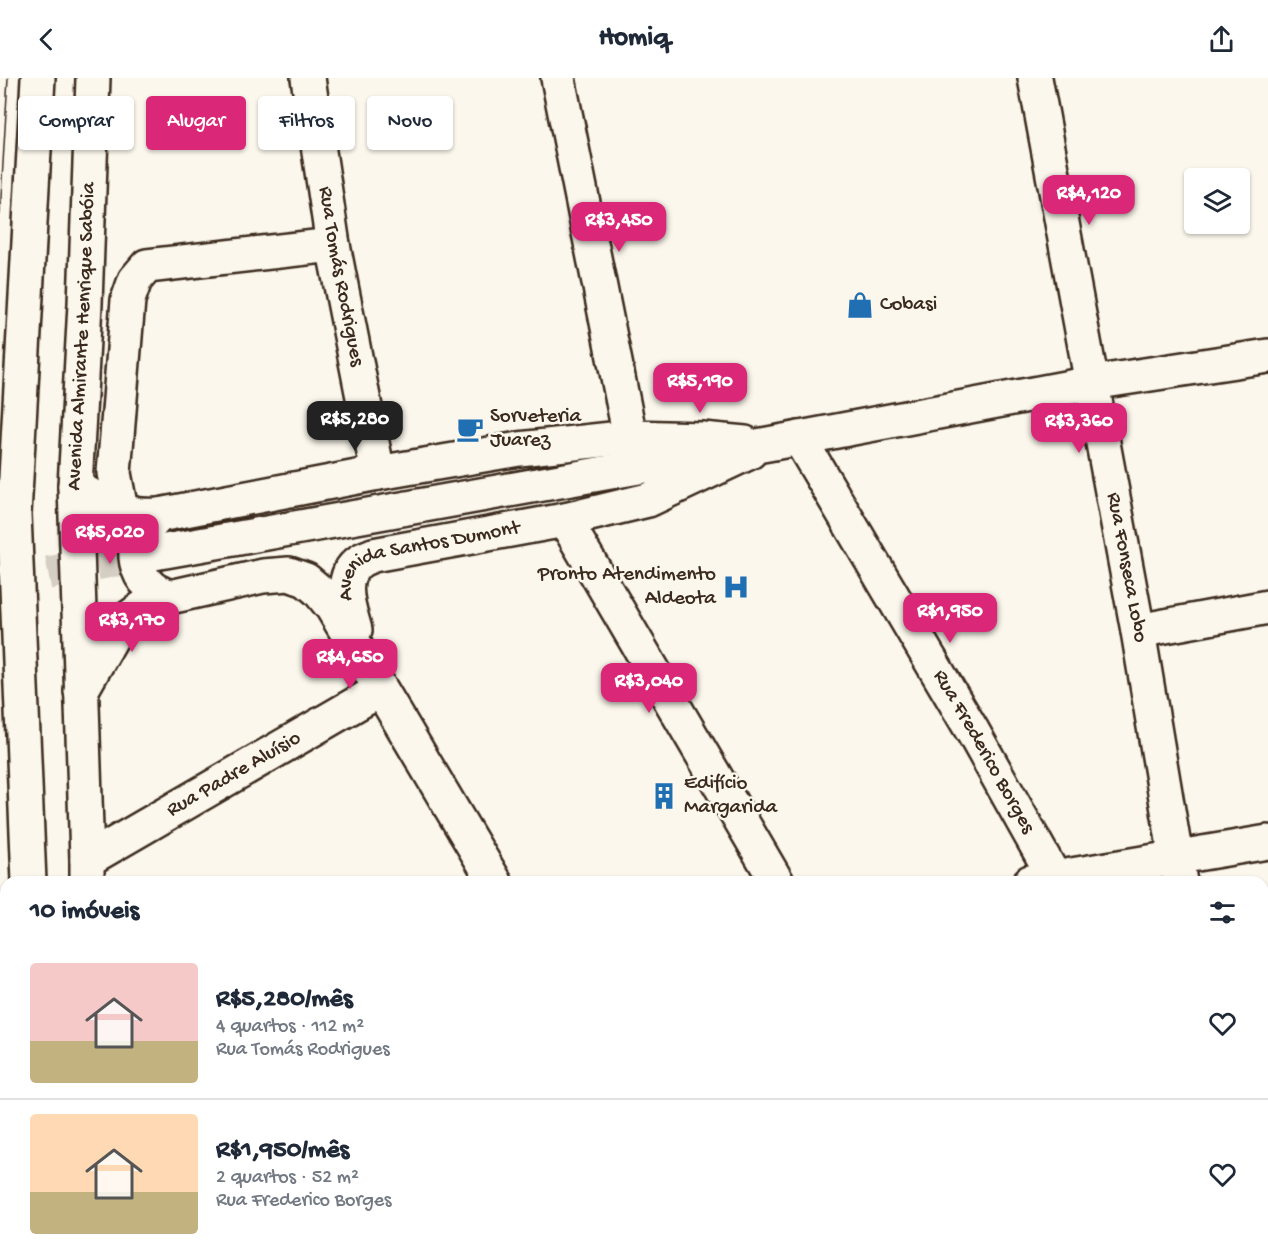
<!DOCTYPE html>
<html lang="pt">
<meta charset="utf-8">
<style>
body{margin:0;font-family:"Gochi Hand",sans-serif;background:#f6f6f7;color:#1f2937;height:100vh;display:flex;flex-direction:column;font-size:22px;white-space:nowrap}
*{box-sizing:border-box;margin:0}
p{font-size:20px;color:#747a83}
.icon{flex:none;width:33px;height:33px;fill:none;stroke:currentColor;stroke-width:2;stroke-linecap:round;stroke-linejoin:round}
.map{position:relative;flex:1;overflow:hidden}
.sheet{position:absolute;left:0px;top:798px;width:1269px;height:384px;display:flex;flex-direction:column;background:#fff;border-radius:18px 18px 0 0;box-shadow:0 2px 4px #0004}
.sheet>*{flex:none}
.top-card{position:absolute;left:18px;top:18px;width:600px;height:54px;display:flex;gap:12px}
.tools{position:absolute;left:1184px;top:90px;display:grid;gap:12px}
.tools a{display:grid;place-items:center;width:66px;height:66px;border-radius:6px;background:#fff;box-shadow:0 2px 4px #0004;font-size:30px}
.price{position:absolute;translate:-50% -51px;padding:0 14px;border-radius:12px;background:#db2777;color:#fff;font-size:20px;line-height:39px;filter:drop-shadow(0 2px 3px #0008)}
.price::after{content:'';position:absolute;left:50%;top:36px;width:18px;height:14px;margin-left:-9px;background:inherit;clip-path:polygon(0 0,100% 0,50% 100%)}
.price.on{background:#222;color:#fff}
ul{padding:0;list-style:none}
li{display:flex;align-items:center;gap:18px;height:150px;padding:0 30px}
li+li{border-top:2px solid #e0e1e3}
li span{display:grid;place-items:center;flex:none;width:168px;height:120px;border-radius:6px;color:#555}
li>.icon{margin-inline-start:auto}
span .icon{width:72px;height:72px;fill:#fffc;stroke-width:1}
li b{font-size:26px}
h2{display:flex;justify-content:space-between;align-items:center;height:72px;padding:0 30px;font-size:26px}
.pill{padding:0 21px;border-radius:6px;background:#fff;box-shadow:0 2px 4px #0004;font-size:21px;line-height:54px}
.pill.on{background:#db2777;color:#fff}
header{display:flex;justify-content:space-between;align-items:center;height:78px;padding:0 30px;background:#fff;font-size:27px;font-weight:700}
.map>svg:first-child{display:block}
</style>
<header><svg class="icon" aria-label="back" viewBox="0 0 24 24"><path d="M15 5l-7 7 7 7"/></svg>Homiq<svg class="icon" aria-label="share" viewBox="0 0 24 24"><path d="M12 15V3M7 8l5-5 5 5M5 13v7h14v-7"/></svg></header>
<div class="map">
<svg width="1268" height="1182" viewBox="0 0 1268 1182">
<rect width="100%" height="100%" fill="#fbf7ec"/>
<filter id="ink" filterUnits="userSpaceOnUse"><feTurbulence type="fractalNoise" baseFrequency=".0167" numOctaves="2"/><feDisplacementMap in="SourceGraphic" scale="12" xChannelSelector="R" yChannelSelector="G"/><feConvolveMatrix kernelMatrix="1 2 1 2 8 2 1 2 1" color-interpolation-filters="sRGB"/></filter>
<g filter="url(#ink)">
<g fill="none" stroke-linecap="round" stroke-linejoin="round">
<!-- major-tunnel -->
<path stroke="#d5cec3" stroke-width="33" stroke-dasharray="33 16" stroke-linecap="butt" d="M0 504 154 475"/>
<defs>
<g id="minor">
<path id="s1" d="M308 0 333 167 378 395"/>
<path d="M558 0 630 359"/>
<path id="s2" d="M1035 0 1138 553 1180 804"/>
<path id="s3" d="M799 360 973 654 1057 804"/>
<path d="M75 408C94 420 113 432 135 436 143 438 152 437 159 437L378 395 519 371 630 359 702 361 745 365"/>
<path d="M121 432 114 395 128 222 135 202 147 188 333 167"/>
<path d="M159 437C153 444 145 451 140 459 132 474 136 495 149 507 154 513 163 516 170 519"/>
<path d="M565 442 777 804"/>
<path id="s4" d="M355 552C349 530 337 499 360 483 364 480 369 479 373 477L565 442 648 422 750 374"/>
<path d="M1138 553 1268 529"/>
<path d="M81 613 113 557 126 542 144 529 170 519 263 498 289 496 306 502 319 513 332 529 495 804"/>
<path id="s5" d="M87 782 380 612"/>
<path d="M1030 804 1268 764"/>
<path d="M1263 1158 1268 1166"/>
<path d="M167 1176 171 1182"/>
<path d="M721 1176 725 1182"/>
<path d="M994 1176 997 1182"/>
<path d="M360 1182 370 1176"/>
</g>
<path id="major" d="M154 475 768 366 1092 305 1268 278"/>
<g id="highway">
<path d="M29 804 14 436 38 0"/>
<path id="s6" d="M87 804V782L75 408 85 226 93 0"/>
<path d="M2 1182 6 1125"/>
<path d="M58 1182V1176"/>
</g>
</defs>
<!-- minor casing -->
<use href="#minor" stroke="#3b2a1e" stroke-width="38"/>
<!-- major casing -->
<use href="#major" stroke="#3b2a1e" stroke-width="38"/>
<!-- highway casing -->
<use href="#highway" stroke="#3b2a1e" stroke-width="38"/>
<!-- minor -->
<use href="#minor" stroke="#fbf7ec" stroke-width="33"/>
<!-- major -->
<use href="#major" stroke="#fbf7ec" stroke-width="33"/>
<!-- highway -->
<use href="#highway" stroke="#fbf7ec" stroke-width="33"/>
<!-- tram -->
<path stroke="#3b2a1e" stroke-width="1.5" d="M0 136 8 0"/>
</g>
</g>
<!-- icons -->
<defs>
<symbol id="shop-bare" viewBox="-9 -9 18 18"><path d="M-5-2.5h2.3a2.7 3.5 0 0 1 5.4 0H5L5.5 6h-11ZM-1.5-2.5h3a1.5 2.3 0 0 0-3 0Z" fill="#1f6fb2" stroke="#fbf7ec" stroke-width="2.5" paint-order="stroke"/></symbol>
<symbol id="cafe-bare" viewBox="-9 -9 18 18"><path d="M-5.5-4.5H6V0H3Q3 3.5 0 3.5H-2.5Q-5.5 3.5-5.5 0ZM3-3.2v2h1.7v-2ZM-6 4.5H4V6H-6Z" fill="#1f6fb2" stroke="#fbf7ec" stroke-width="2.5" paint-order="stroke"/></symbol>
<symbol id="hospital-bare" viewBox="-9 -9 18 18"><path d="M-5-5h3v3.5h4V-5h3V5h-3V1.5h-4V5h-3Z" fill="#1f6fb2" stroke="#fbf7ec" stroke-width="2.5" paint-order="stroke"/></symbol>
<symbol id="building-bare" viewBox="-9 -9 18 18"><path d="M-4-6H4V6H1V3H-1V6H-4ZM-2.5-4.3h1.7v1.8h-1.7ZM.8-4.3h1.7v1.8H.8ZM-2.5-1h1.7V.8h-1.7ZM.8-1h1.7V.8H.8Z" fill="#1f6fb2" stroke="#fbf7ec" stroke-width="2.5" paint-order="stroke"/></symbol>
</defs>
<g fill-rule="evenodd">
<use href="#shop-bare" x="841" y="208" width="38" height="38"/>
<use href="#cafe-bare" x="451" y="332" width="38" height="38"/>
<use href="#hospital-bare" x="717" y="490" width="38" height="38"/>
<use href="#building-bare" x="645" y="699" width="38" height="38"/>
</g>
<g text-anchor="middle" dominant-baseline="central" stroke-width="5" stroke-linejoin="round" paint-order="stroke">
<!-- street labels -->
<g font-size="21" fill="#3b2a1e" stroke="#fbf7ec">
<text stroke="none"><textPath href="#s1" startOffset="201">Rua Tomás Rodrigues</textPath></text>
<text stroke="none"><textPath href="#s6" startOffset="546">Avenida Almirante Henrique Sabóia</textPath></text>
<text stroke="none"><textPath href="#s4" startOffset="134">Avenida Santos Dumont</textPath></text>
<text stroke="none"><textPath href="#s2" startOffset="498">Rua Fonseca Lobo</textPath></text>
<text stroke="none"><textPath href="#s3" startOffset="364">Rua Frederico Borges</textPath></text>
<text stroke="none"><textPath href="#s5" startOffset="170">Rua Padre Aluísio</textPath></text>
</g>
<!-- poi labels -->
<g font-size="21" fill="#3b2a1e" stroke="#fbf7ec" text-anchor="start">
<text x="880" y="227">Cobasi</text>
<text x="490" y="339">Sorveteria<tspan x="490" dy="24">Juarez</tspan></text>
<text x="716" y="497" text-anchor="end">Pronto Atendimento<tspan x="716" dy="24">Aldeota</tspan></text>
<text x="684" y="706">Edifício<tspan x="684" dy="24">Margarida</tspan></text>
</g>
</g>
</svg>
<div class="tools">
<a><svg class="icon" aria-label="layers" viewBox="0 0 24 24"><path d="M12 4l9 5-9 5-9-5zM3 14l9 5 9-5"/></svg></a>
</div>
<b class="price" style="left:1089px;top:148px">R$4,120</b>
<b class="price" style="left:619px;top:175px">R$3,450</b>
<b class="price" style="left:700px;top:336px">R$5,190</b>
<b class="price on" style="left:355px;top:374px">R$5,280</b>
<b class="price" style="left:1079px;top:376px">R$3,360</b>
<b class="price" style="left:110px;top:487px">R$5,020</b>
<b class="price" style="left:950px;top:566px">R$1,950</b>
<b class="price" style="left:132px;top:575px">R$3,170</b>
<b class="price" style="left:350px;top:612px">R$4,650</b>
<b class="price" style="left:649px;top:636px">R$3,040</b>
<div class="top-card">
<a class="pill">Comprar</a>
<a class="pill on">Alugar</a>
<a class="pill">Filtros</a>
<a class="pill">Novo</a>
</div>
<section class="sheet">
<h2>10 imóveis<svg class="icon" aria-label="filters" viewBox="0 0 24 24"><path d="M4 7h16M4 17h16"/><circle cx="9" cy="7" r="2"/><circle cx="15" cy="17" r="2"/></svg></h2>
<ul>
<li><span style="background:linear-gradient(#f6c9c9 65%,#c2b280 0)"><svg class="icon" aria-label="home" viewBox="0 0 24 24"><path d="M3 11l9-7 9 7M6 9v11h12V9"/></svg></span><div><b>R$5,280/mês</b><p>4 quartos · 112 m²</p><p>Rua Tomás Rodrigues</p></div><svg class="icon" aria-label="heart" viewBox="0 0 24 24"><path d="M12 20l-8-8c-3-5 5-10 8-4 3-6 11-1 8 4z"/></svg></li>
<li><span style="background:linear-gradient(#ffd9b3 65%,#c2b280 0)"><svg class="icon" aria-label="home" viewBox="0 0 24 24"><path d="M3 11l9-7 9 7M6 9v11h12V9"/></svg></span><div><b>R$1,950/mês</b><p>2 quartos · 52 m²</p><p>Rua Frederico Borges</p></div><svg class="icon" aria-label="heart" viewBox="0 0 24 24"><path d="M12 20l-8-8c-3-5 5-10 8-4 3-6 11-1 8 4z"/></svg></li>
</ul>
</section>
</div>
